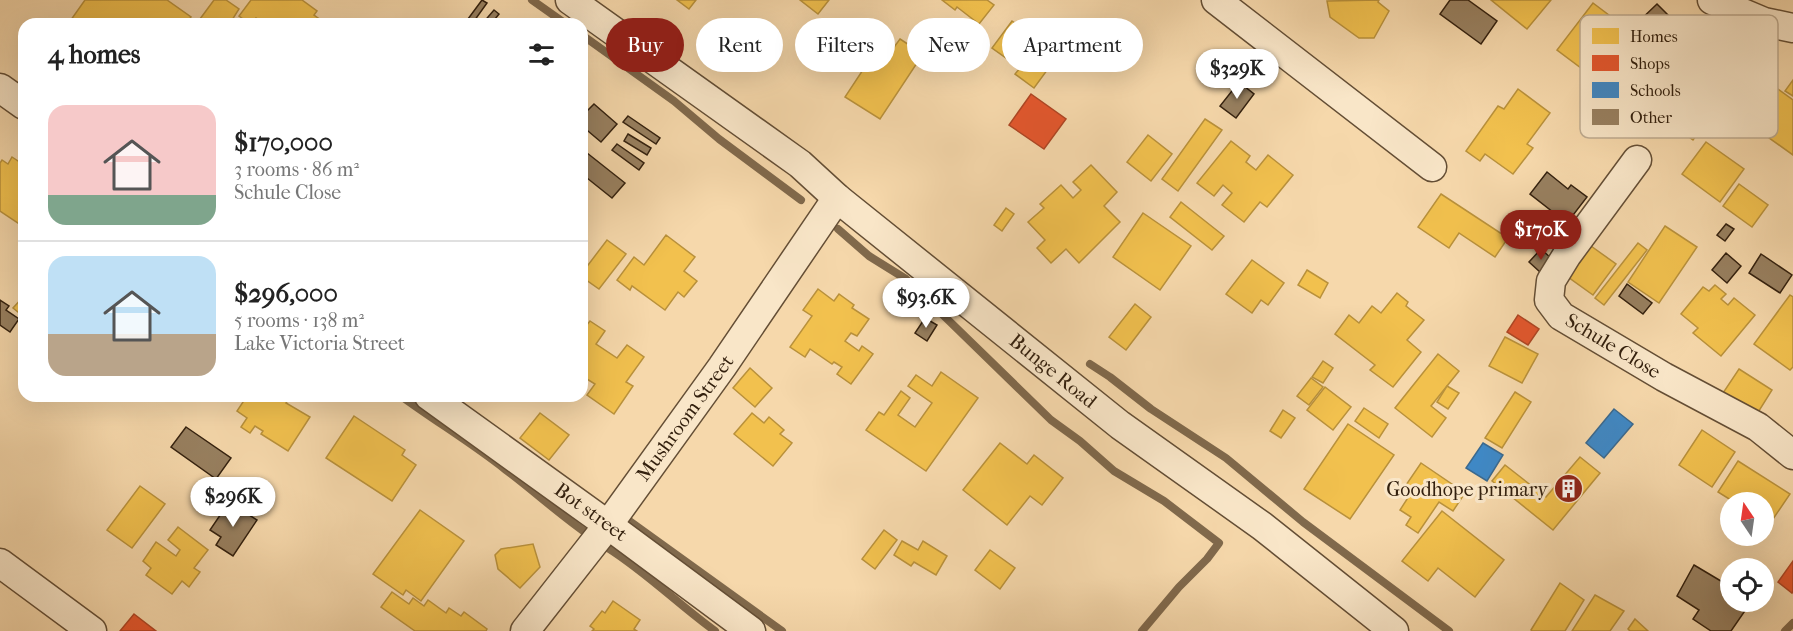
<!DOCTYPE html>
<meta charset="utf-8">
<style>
body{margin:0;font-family:"IM FELL French Canon",serif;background:#f2f2f2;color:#222;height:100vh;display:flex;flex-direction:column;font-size:22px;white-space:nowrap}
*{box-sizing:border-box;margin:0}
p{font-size:20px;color:#767676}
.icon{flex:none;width:33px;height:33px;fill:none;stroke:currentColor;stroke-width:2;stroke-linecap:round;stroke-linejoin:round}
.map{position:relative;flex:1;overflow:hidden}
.sheet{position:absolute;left:18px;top:18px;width:570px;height:384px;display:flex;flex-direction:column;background:#fff;border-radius:18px;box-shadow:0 6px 24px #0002}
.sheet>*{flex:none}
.hud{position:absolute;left:606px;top:18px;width:570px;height:54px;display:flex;gap:12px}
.needle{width:39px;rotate:347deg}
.tools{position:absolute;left:1720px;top:492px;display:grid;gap:12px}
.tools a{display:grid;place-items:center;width:54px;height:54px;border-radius:50%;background:#fff;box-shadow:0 6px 24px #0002;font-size:30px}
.price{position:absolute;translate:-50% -51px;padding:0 14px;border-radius:21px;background:#fff;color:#222;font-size:20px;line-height:39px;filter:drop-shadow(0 2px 3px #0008)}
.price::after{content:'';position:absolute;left:50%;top:36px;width:18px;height:14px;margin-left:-9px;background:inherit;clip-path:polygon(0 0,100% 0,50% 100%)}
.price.on{background:#8f2418;color:#fff}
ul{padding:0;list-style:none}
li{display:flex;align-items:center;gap:18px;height:150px;padding:0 30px}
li+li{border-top:2px solid #e0e0e0}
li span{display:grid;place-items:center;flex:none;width:168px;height:120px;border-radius:18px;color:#555}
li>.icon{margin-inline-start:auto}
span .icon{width:72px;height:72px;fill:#fffc;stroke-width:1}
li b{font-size:26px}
h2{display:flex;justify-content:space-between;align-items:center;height:72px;padding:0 30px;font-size:26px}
.pill{padding:0 21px;border-radius:27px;background:#fff;box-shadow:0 6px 24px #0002;font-size:21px;line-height:54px}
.pill.on{background:#8f2418;color:#fff}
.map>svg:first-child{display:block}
</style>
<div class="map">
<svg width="1793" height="631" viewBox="0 0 1793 631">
<rect width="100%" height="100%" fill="#f6d8ab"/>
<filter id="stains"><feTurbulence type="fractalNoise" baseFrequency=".00333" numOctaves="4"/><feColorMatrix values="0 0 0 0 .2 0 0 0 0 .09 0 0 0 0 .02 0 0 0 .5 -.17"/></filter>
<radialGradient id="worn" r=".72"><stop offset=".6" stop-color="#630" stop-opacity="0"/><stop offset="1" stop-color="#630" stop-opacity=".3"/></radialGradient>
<!-- homes -->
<g fill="#f2c14e" stroke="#b9913b" stroke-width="1.5">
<path d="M85 0H167L191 17 186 24H68Z"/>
<path d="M214 0H226L239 9 232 20 238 24H206L200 19Z"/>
<path d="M251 0H302L317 11 314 15 325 23 265 24 256 18 250 24 239 16Z"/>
<path d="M677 0H696L689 9Z"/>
<path d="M800 0H829L818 14Z"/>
<path d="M942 0H987L994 5 979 24 957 7 955 10Z"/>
<path d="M1379 0 1378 2 1389 11 1374 38H1359L1330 17 1327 1Z"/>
<path d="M1491 0H1551L1527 29Z"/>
<path d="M1593 3 1626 28 1607 53 1622 66 1605 86 1557 50Z"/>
<path d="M1012 21 1035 37 1039 31 1055 43 1051 48 1059 54 1034 88 1015 74 1020 68 992 48Z"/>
<path d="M900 39 923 54 880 119 845 97 878 47 889 54Z"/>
<path d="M1709 51 1741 74 1693 140 1660 116Z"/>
<path d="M1793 80V96L1785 91Z"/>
<path d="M1518 89 1550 113 1527 144 1533 148 1513 174 1485 154 1480 161 1466 151 1498 106 1504 109Z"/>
<path d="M1778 89 1793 100V155L1751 125Z"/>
<path d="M1205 119 1222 130 1178 191 1162 179Z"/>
<path d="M1148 135 1172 154 1151 181 1127 162Z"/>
<path d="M1231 141 1250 156 1246 162 1256 170 1268 155 1293 175 1267 207 1260 202 1244 222 1222 205 1232 193 1223 185 1214 196 1197 183Z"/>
<path d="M1706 142 1744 169 1720 202 1682 174Z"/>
<path d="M12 157 24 165V171L22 174 24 175V227L0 211V163L2 160 8 164Z"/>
<path d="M1091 165 1117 192 1104 206 1120 222 1079 263 1066 249 1051 263 1037 248 1045 240 1028 222 1044 208 1040 204 1061 185 1073 198 1081 190 1073 182Z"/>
<path d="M1739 184 1768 205 1752 227 1723 206Z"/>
<path d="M1441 194 1508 238 1495 257 1459 233 1449 248 1418 227Z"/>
<path d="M1181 202 1224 236 1212 250 1170 217Z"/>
<path d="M1006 208 1014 214 1002 231 994 225Z"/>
<path d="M1143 213 1191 246 1160 290 1113 257Z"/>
<path d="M1665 226 1697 247 1659 303 1628 282Z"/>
<path d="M666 235 695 257 684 271 697 281 684 297 678 292 665 310 632 286 630 290 617 280 634 257 644 265Z"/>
<path d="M607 240 626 254 599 289 582 277V273Z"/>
<path d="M1638 243 1647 250 1604 305 1595 298Z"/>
<path d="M1591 246 1616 264 1593 295 1568 277Z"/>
<path d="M1252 260 1284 283 1268 305 1261 300 1252 313 1226 294Z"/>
<path d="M1307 270 1328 283 1320 298 1298 285Z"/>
<path d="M1715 285 1726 294 1721 299 1728 305 1734 298 1755 315 1721 356 1693 333 1698 328 1681 314 1703 287 1709 291Z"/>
<path d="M818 289 834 301 839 294 854 305 852 308 869 319 857 336 851 333 845 341 859 351 862 346 873 354 851 384 837 374 842 367 834 362 832 364 810 349 805 357 790 347 812 316 803 310Z"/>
<path d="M1397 293 1408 302 1406 306 1424 320 1407 340 1421 352 1393 387 1370 370 1375 365 1335 334 1349 315 1359 323 1372 306 1381 313Z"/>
<path d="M1790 295 1793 297V367L1790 370 1754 344Z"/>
<path d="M24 296V317L13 308Z"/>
<path d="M1135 304 1151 317 1126 350 1109 337Z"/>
<path d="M590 321 605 331 596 344 617 358 627 345 644 357 626 382 633 386 614 414 587 395 595 384 582 376V331Z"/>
<path d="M1505 337 1538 354 1522 383 1489 366Z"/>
<path d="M1438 354 1459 371 1431 406 1446 418 1432 437 1395 408Z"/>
<path d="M1323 361 1333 368 1323 383 1312 377Z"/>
<path d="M750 368 772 388 755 407 733 388Z"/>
<path d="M1739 369 1772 390 1757 414 1723 393Z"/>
<path d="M941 372 978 398 926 471 866 430 879 412 884 415 901 391 910 398 898 415 915 427 932 403 908 386 916 375 932 386Z"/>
<path d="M1311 378 1323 387 1309 405 1297 396Z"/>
<path d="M1447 386 1459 393 1448 409 1437 402Z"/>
<path d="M1325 387 1351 407 1333 430 1307 410Z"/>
<path d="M1515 392 1531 402 1502 448 1485 438Z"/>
<path d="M247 396H288L290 397 286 403 310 417 288 451 261 434 263 431 255 426 250 433 241 427 247 418 237 411Z"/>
<path d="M1364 408 1388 424 1379 438 1355 421Z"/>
<path d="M1283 410 1295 418 1281 438 1270 431Z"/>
<path d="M540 413 569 435 549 460 520 438Z"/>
<path d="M752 413 764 423 769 417 784 430 780 434 792 443 773 466 734 434Z"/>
<path d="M354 416 405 450 402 455 416 465 392 501 326 458Z"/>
<path d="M1348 424 1394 455 1350 519 1304 489Z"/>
<path d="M1702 430 1735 452 1712 487 1679 465Z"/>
<path d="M1000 443 1027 464 1034 455 1063 478 1042 505 1030 496 1007 525 963 490Z"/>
<path d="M1580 457 1600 473 1553 530 1492 481 1505 465 1546 497Z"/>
<path d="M1738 461 1790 494 1769 525 1764 522V502H1734L1718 492Z"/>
<path d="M1421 463 1465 493 1453 511 1439 502 1418 533 1406 525 1411 517 1400 510 1413 490 1406 485Z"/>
<path d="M140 486 165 504 132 548 107 530Z"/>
<path d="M420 510 464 541 421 601 406 590 403 595 373 574Z"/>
<path d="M1442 511 1504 560 1475 597 1438 568 1428 581 1402 561Z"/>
<path d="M178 527 208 550 194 568 200 572 189 587 182 581 172 594 146 575 151 568 143 561 156 542 176 556 180 550 168 540Z"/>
<path d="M884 530 897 540 875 569 862 559Z"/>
<path d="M902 541 918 550 923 541 947 556 936 575 914 562 911 566 894 555Z"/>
<path d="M533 544 540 567 520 588 498 569 495 555 501 549Z"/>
<path d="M990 550 1015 568 1000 589 975 570Z"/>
<path d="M1560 583 1584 600 1565 631H1532L1531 630Z"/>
<path d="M392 592 409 604 413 598 424 606 428 600 446 613 449 608 461 616 464 612 487 629 486 631H415L381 607Z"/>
<path d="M1595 595 1624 611 1610 631H1572Z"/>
<path d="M613 601 640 620 634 629 637 631H592L594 629 590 626 602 611 605 613Z"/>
<path d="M1635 619 1648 631H1630L1628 629Z"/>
</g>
<!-- shops -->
<g fill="#e4572e" stroke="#af4624" stroke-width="1.5">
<path d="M1031 94 1066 119 1044 149 1009 125Z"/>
<path d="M1518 315 1539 329 1528 345 1507 332Z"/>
<path d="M1793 561V591L1792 593 1778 582Z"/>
<path d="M134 614 156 631H120Z"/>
</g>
<!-- schools -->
<g fill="#3f88c5" stroke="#3b698e" stroke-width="1.5">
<path d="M1614 409 1633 424 1604 458 1586 443Z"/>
<path d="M1483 443 1503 455 1487 481 1466 468Z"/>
</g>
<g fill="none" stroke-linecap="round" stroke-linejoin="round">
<!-- stream -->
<g stroke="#80694c" stroke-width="8">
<path d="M532 0 566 24"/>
<path d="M582 35 674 101 719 139 801 200"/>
<path d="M838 229 869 256 906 279 1051 420 1080 441 1114 471 1164 501 1219 543 1207 559 1179 587 1142 631"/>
<path d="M1090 364 1110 377 1151 409 1226 458 1303 522 1449 631"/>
<path d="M401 396C435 421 472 443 506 470 534 491 560 515 589 535"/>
<path d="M622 528 628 520 782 631"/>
<path d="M612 542 608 548C646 572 678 604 715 631"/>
<path d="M1785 631 1793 623"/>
</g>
</g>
<!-- building -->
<g fill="#988060" stroke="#33200e" stroke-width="1.5">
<path d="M482 0 487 3 472 24H467L465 23Z"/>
<path d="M1450 0H1468L1497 21 1481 44 1440 14Z"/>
<path d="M1657 4 1675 22 1662 35 1655 27 1646 36 1635 25Z"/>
<path d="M494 10 499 14 491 24H482Z"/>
<path d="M1239 82 1254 94 1236 118 1220 106Z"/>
<path d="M594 104 617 124 601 142 582 126V116Z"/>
<path d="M628 116 660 138 656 144 623 122Z"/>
<path d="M628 134 651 148 647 155 624 141Z"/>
<path d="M617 144 644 163 639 170 612 150Z"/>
<path d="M582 149 625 183 612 198 582 174Z"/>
<path d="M1547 172 1568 189 1571 185 1587 197 1567 223 1530 194Z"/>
<path d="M1726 224 1734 229 1725 241 1717 235Z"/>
<path d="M1541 249 1553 260 1540 272 1529 262Z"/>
<path d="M1726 253 1741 266 1727 283 1712 270Z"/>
<path d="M1761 254 1792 275 1780 293 1749 273Z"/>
<path d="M1627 284 1652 303 1643 314 1619 296Z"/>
<path d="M0 300 9 306 6 310 19 319 10 332 0 325Z"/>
<path d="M925 318 937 325 927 341 915 333Z"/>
<path d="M186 427 231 458 216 479 171 447Z"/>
<path d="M229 502 257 520 233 556 216 545 221 537 210 530Z"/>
<path d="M1694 565 1731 587V602H1751L1731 631H1711L1693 619 1699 610 1677 596Z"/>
</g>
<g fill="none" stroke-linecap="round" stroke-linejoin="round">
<defs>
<g id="minor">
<path d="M570 0 800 164 837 198 1120 425 1262 526 1394 631"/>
<path d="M1216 0 1432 167"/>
<path d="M1712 0 1764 22 1793 28"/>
<path d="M0 88 24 105"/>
<path d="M1637 160 1567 255 1551 281 1549 300 1561 316 1664 377 1758 427 1793 455"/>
<path d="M429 396 608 525 751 631"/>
<path d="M0 563 92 631"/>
<path d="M525 631 608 525 722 367 837 198"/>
</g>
</defs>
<!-- minor casing -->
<use href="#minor" stroke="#644e35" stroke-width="31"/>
<!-- minor -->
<use href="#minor" stroke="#f9e6c8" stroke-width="28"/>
</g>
<!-- icons -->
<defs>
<symbol id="building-disc" viewBox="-11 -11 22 22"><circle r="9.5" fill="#8f2418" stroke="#f9e6c8"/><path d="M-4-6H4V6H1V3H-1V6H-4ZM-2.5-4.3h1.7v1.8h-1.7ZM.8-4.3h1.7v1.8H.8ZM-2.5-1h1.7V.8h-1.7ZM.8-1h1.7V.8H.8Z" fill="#fff"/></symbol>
</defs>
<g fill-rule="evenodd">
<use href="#building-disc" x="1552" y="472" width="33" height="33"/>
</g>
<g text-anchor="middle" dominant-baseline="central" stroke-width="6" stroke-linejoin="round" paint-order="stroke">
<!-- street labels -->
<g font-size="20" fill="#33200e" stroke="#f9e6c8">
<text transform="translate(1613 346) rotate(31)">Schule Close</text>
<text transform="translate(1053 371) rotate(39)">Bunge Road</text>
<text transform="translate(685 418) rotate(-54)">Mushroom Street</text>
<text transform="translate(591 512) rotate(36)">Bot street</text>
</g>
<!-- poi labels -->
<g font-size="20" fill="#33200e" stroke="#f9e6c8" text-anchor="end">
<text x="1548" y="489">Goodhope primary</text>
</g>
</g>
<!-- legend -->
<rect x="1580" y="15" width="198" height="123" rx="9" fill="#f9e6c8" stroke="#beab90" stroke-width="1.5"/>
<rect x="1592" y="28" width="27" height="16" fill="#f2c14e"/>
<rect x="1592" y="55" width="27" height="16" fill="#e4572e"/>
<rect x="1592" y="82" width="27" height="16" fill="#3f88c5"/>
<rect x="1592" y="109" width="27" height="16" fill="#988060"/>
<g font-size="16" fill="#33200e">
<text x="1630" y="42">Homes</text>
<text x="1630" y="69">Shops</text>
<text x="1630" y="96">Schools</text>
<text x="1630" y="123">Other</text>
</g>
<rect width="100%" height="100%" filter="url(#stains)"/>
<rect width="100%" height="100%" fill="url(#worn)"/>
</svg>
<div class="tools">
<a><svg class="needle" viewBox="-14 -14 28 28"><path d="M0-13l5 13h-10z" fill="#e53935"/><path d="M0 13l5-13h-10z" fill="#767676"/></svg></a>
<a><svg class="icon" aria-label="locate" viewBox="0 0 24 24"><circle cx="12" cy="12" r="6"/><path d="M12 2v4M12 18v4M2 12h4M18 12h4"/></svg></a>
</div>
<b class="price" style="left:1237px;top:100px">$329K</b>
<b class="price on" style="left:1541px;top:261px">$170K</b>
<b class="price" style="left:926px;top:329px">$93.6K</b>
<b class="price" style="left:233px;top:528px">$296K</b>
<div class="hud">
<a class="pill on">Buy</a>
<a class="pill">Rent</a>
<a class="pill">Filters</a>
<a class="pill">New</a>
<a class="pill">Apartment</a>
</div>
<section class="sheet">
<h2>4 homes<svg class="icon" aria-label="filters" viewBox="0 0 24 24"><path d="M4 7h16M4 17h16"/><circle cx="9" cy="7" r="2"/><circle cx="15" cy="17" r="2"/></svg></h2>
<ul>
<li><span style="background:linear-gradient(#f6c9c9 75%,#7fa58c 0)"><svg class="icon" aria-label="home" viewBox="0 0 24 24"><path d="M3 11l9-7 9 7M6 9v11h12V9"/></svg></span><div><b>$170,000</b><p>3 rooms · 86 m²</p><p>Schule Close</p></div></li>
<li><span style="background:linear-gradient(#bfe0f5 65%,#b9a48a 0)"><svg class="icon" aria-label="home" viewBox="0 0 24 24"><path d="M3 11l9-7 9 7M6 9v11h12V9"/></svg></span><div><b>$296,000</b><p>5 rooms · 138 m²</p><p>Lake Victoria Street</p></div></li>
</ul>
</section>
</div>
